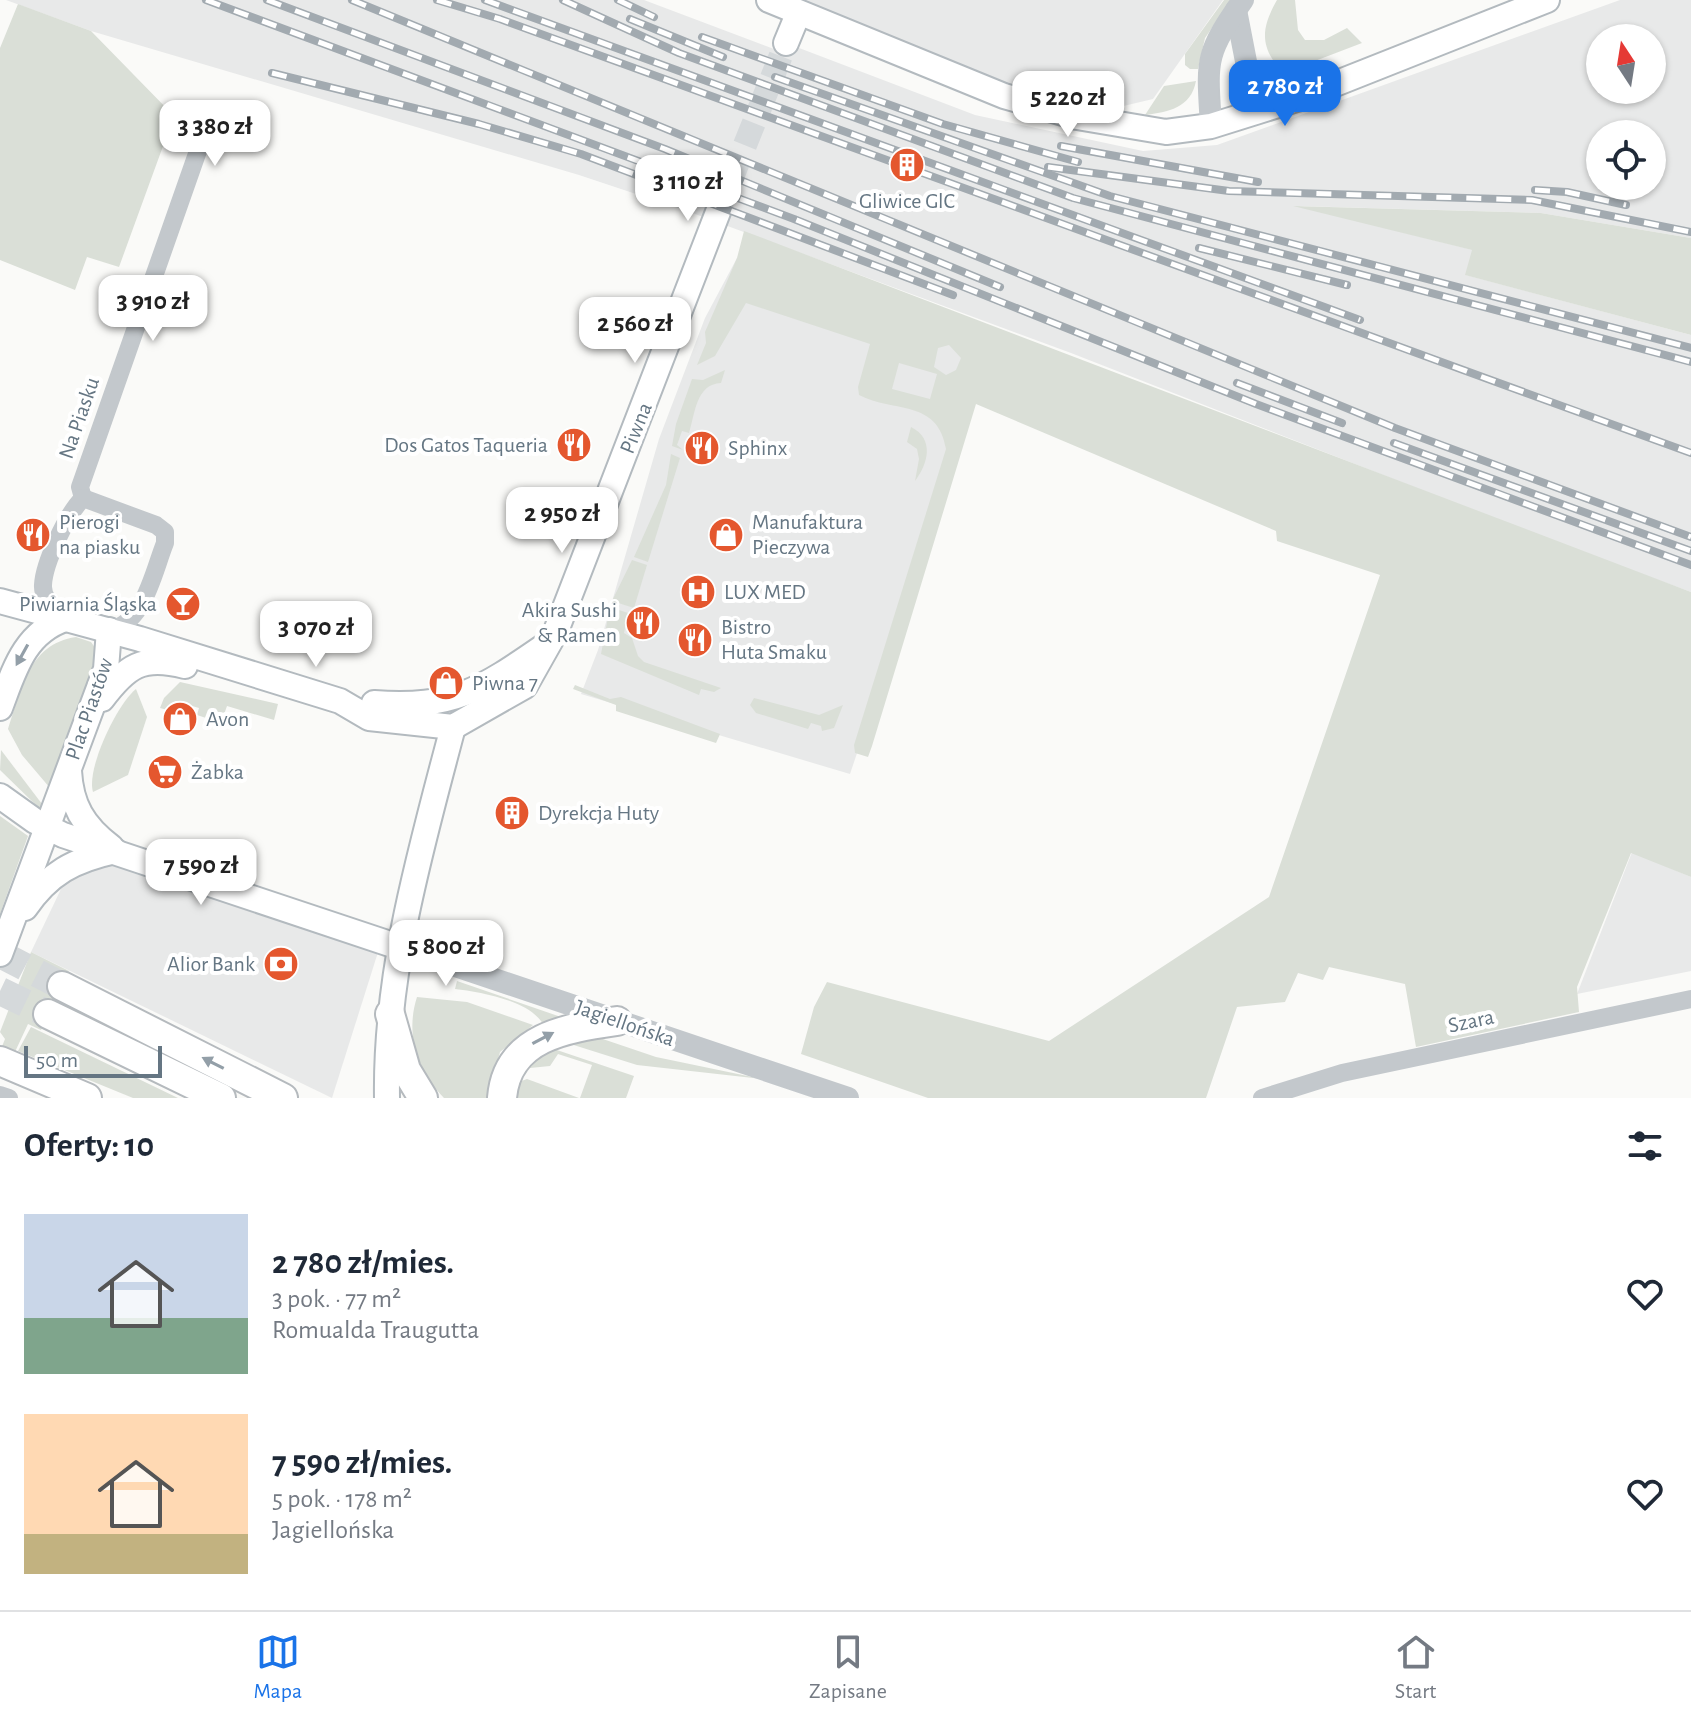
<!DOCTYPE html>
<html lang="pl">
<meta charset="utf-8">
<style>
body{margin:0;font-family:"Alegreya Sans",sans-serif;background:#f6f6f7;color:#1f2937;height:100vh;display:flex;flex-direction:column;font-size:30px;white-space:nowrap}
*{box-sizing:border-box;margin:0}
p{font-size:26px;color:#747a83}
.icon{flex:none;width:44px;height:44px;fill:none;stroke:currentColor;stroke-width:2;stroke-linecap:round;stroke-linejoin:round}
.map{position:relative;height:1098px;overflow:hidden}
.sheet{display:flex;flex-direction:column;background:#fff;flex:1}
.sheet>*{flex:none}
.needle{width:52px;rotate:348deg}
.fabs{position:absolute;left:1586px;top:24px;display:grid;gap:16px}
.fabs a{display:grid;place-items:center;width:80px;height:80px;border-radius:50%;background:#fff;box-shadow:0 2px 6px #0004;font-size:40px}
.scale{position:absolute;left:24px;bottom:20px;width:138px;box-sizing:border-box;padding-left:8px;border:4px solid #657683;border-top:0;font-size:22px;line-height:28px;white-space:nowrap;color:#657683;-webkit-text-stroke:6px #fff;paint-order:stroke}
.price{position:absolute;translate:-50% -68px;padding:0 18px;border-radius:16px;background:#fff;color:#222;font-size:26px;line-height:52px;filter:drop-shadow(0 2px 4px #0008)}
.price::after{content:'';position:absolute;left:50%;top:48px;width:24px;height:18px;margin-left:-12px;background:inherit;clip-path:polygon(0 0,100% 0,50% 100%)}
.price.selected{background:#1a73e8;color:#fff}
ul{padding:0;list-style:none}
li{display:flex;align-items:center;gap:24px;height:200px;padding:0 24px}
li span{display:grid;place-items:center;flex:none;width:224px;height:160px;border-radius:0px;color:#555}
li>.icon{margin-inline-start:auto}
span .icon{width:96px;height:96px;fill:#fffc;stroke-width:1}
li b{font-size:34px}
h2{display:flex;justify-content:space-between;align-items:center;height:96px;padding:0 24px;font-size:34px}
.menu{display:flex;justify-content:space-around;align-items:center;height:112px;border-top:2px solid #e0e1e3;background:#fff;font-size:22px;color:#747a83}
.menu a{display:grid;justify-items:center;gap:4px}
.menu .selected{color:#1a73e8}
.map>svg:first-child{display:block}
</style>
<div class="map">
<svg width="1691" height="1098" viewBox="0 0 1691 1098">
<rect width="100%" height="100%" fill="#fafaf8"/>
<!-- built -->
<g fill="#e8e9e9" fill-rule="evenodd">
<path d="M6 0H644L782 52 786 43 975 115 1143 151 1217 145 1620 0H1691V238L1541 213 1298 206 1473 250 1466 275 1691 335V592L1557 543 1071 353 687 211 579 175 91 31ZM1600 38H1652V90H1600ZM1600 134H1652V186H1600Z"/>
<path d="M769 0H1223L1153 99 1077 117Z"/>
<path d="M737 258 957 334 975 404 850 774 581 694 598 650 659 439 705 318Z"/>
<path d="M80 849 379 949 332 1098 31 952Z"/>
<path d="M1632 852 1691 877V971L1577 994Z"/>
</g>
<!-- green -->
<g fill="#dadfd7" fill-rule="evenodd">
<path d="M1224 0H1231L1205 38 1198 69H1190L1185 65V54Z"/>
<path d="M1277 0H1295L1298 30 1305 40H1324L1347 28 1362 43 1294 69 1275 63C1259 41 1264 23 1277 0Z"/>
<path d="M18 4 91 31 174 116 119 267 87 257 75 290 0 260V48Z"/>
<path d="M1196 81C1191 108 1168 112 1145 115L1164 86Z"/>
<path d="M1293 206 1541 213 1691 238V335L1465 275 1472 250Z"/>
<path d="M744 231 1691 592V877L1631 853 1577 987 1579 1012 1416 1047 1405 984 1329 967 1323 980 1298 973 1285 1002 1237 1007 1206 1098H928L801 1054 814 1007 827 982 1049 1041 1269 897 1380 575 1277 541 1276 531 976 404 872 746 868 757 855 753 854 745 946 449C938 399 894 413 859 395L858 387 870 344 746 303 715 356 697 365 706 343 705 332 737 258ZM949 345 961 358 956 370 946 375 934 367 938 348ZM899 363 937 374 930 399 892 389Z"/>
<path d="M725 370 721 383C696 384 695 414 689 433L682 431 677 445 683 450 672 446 676 424 692 379 703 380Z"/>
<path d="M911 427C935 439 928 464 915 481L919 459 917 449 907 442Z"/>
<path d="M671 454 680 458 648 562 634 557 666 485Z"/>
<path d="M632 560 647 565 634 608 612 601Z"/>
<path d="M610 607 628 613 624 633 632 638 638 656 644 662 721 688 714 692 701 689 699 695 601 654Z"/>
<path d="M76 637 91 642 101 656 50 788 22 755 8 729C21 691 28 644 76 637Z"/>
<path d="M180 682 278 704 274 720 227 706 221 723 197 715 199 708 175 701 171 711 160 708 164 698Z"/>
<path d="M575 685 610 699 621 697 720 734 716 743 616 711V705L573 689Z"/>
<path d="M136 689 147 717 128 775 93 792C86 769 117 704 136 689Z"/>
<path d="M754 698 819 715 843 705 834 728 822 731 821 726 811 723 808 729 756 713 750 705Z"/>
<path d="M1 750 42 804 40 809 0 770Z"/>
<path d="M0 816 28 836 0 914Z"/>
<path d="M31 952 69 971 41 1030 28 1024 14 1054 1 1049 5 1039 0 1032Z"/>
<path d="M457 981 561 1017 562 1018 544 1026C532 1001 481 992 455 989Z"/>
<path d="M417 997 467 1002 533 1025 500 1052 488 1098H444C417 1069 405 1035 417 997Z"/>
<path d="M31 1027 178 1098H133L18 1051Z"/>
<path d="M591 1035 656 1057 762 1079 637 1065 561 1041Z"/>
<path d="M545 1046 634 1076 626 1098H580L592 1065 558 1054 550 1066 530 1068 527 1064Z"/>
<path d="M527 1079 579 1098H512L516 1083Z"/>
</g>
<g fill="none" stroke-linecap="round" stroke-linejoin="round">
<!-- secondary-tunnel -->
<path stroke="#d5d9db" stroke-width="24" stroke-dasharray="24 12" stroke-linecap="butt" d="M718 212 786 43"/>
<!-- primary-tunnel -->
<g stroke="#d5d9db" stroke-width="28" stroke-dasharray="28 14" stroke-linecap="butt">
<path d="M0 954 62 986"/>
<path d="M0 991 48 1014"/>
</g>
<defs>
<g id="secondary">
<path d="M769 0 1004 96 1077 117 1166 132 1211 126 1297 99 1547 0"/>
<path d="M786 43 798 14"/>
<path d="M0 601 140 639 340 701 369 718 453 727 525 686 556 631 718 212"/>
<path d="M102 699C127 666 142 655 185 666"/>
<path d="M374 703C454 709 482 689 546 645"/>
<path d="M0 708C14 671 24 633 65 619"/>
<path d="M69 771C71 805 83 826 111 847"/>
<path d="M0 796 35 821 63 835 399 947"/>
<path d="M25 908C49 873 74 860 115 851"/>
<path d="M0 954 106 669 109 630"/>
<path d="M387 1098C385 971 421 849 453 727"/>
</g>
<g id="primary">
<path d="M62 986 283 1098"/>
<path d="M48 1014 221 1098"/>
<path d="M390 1014 406 1070 423 1098"/>
<path d="M0 1061 87 1098"/>
<path d="M502 1098C507 1036 568 1028 617 1021"/>
</g>
</defs>
<!-- secondary casing -->
<use href="#secondary" stroke="#b3babf" stroke-width="28"/>
<!-- primary casing -->
<use href="#primary" stroke="#b5babe" stroke-width="32"/>
<!-- minor -->
<g stroke="#c3c8cc" stroke-width="18">
<path d="M83 498 80 487 205 131"/>
<path d="M83 498 156 525 165 532V543C153 573 144 624 109 630"/>
<path d="M63 617C55 609 42 599 43 585 44 563 67 514 83 498"/>
<path d="M0 1095 9 1098"/>
<path d="M1262 1098 1342 1073 1691 999"/>
</g>
<!-- tertiary -->
<g stroke="#c3c8cc" stroke-width="22">
<path d="M1236 10 1256 113"/>
<path d="M1211 126C1207 60 1204 55 1243 0"/>
<path d="M399 947 848 1098"/>
</g>
<!-- secondary -->
<use href="#secondary" stroke="#fff" stroke-width="24"/>
<!-- primary -->
<use href="#primary" stroke="#fff" stroke-width="28"/>
<defs>
<g id="rail">
<path d="M206 0 794 219 1256 404 1691 565"/>
<path d="M267 0 665 149 1000 287"/>
<path d="M352 0 1395 428 1691 537"/>
<path d="M437 0 500 19 1691 453"/>
<path d="M485 0 1360 320"/>
<path d="M563 0 679 53 1073 198 1691 362"/>
<path d="M618 0 654 17"/>
<path d="M630 19 723 57"/>
<path d="M702 37 943 124 1078 162"/>
<path d="M272 73 479 124 581 154 953 295"/>
<path d="M775 77 1110 196 1691 348"/>
<path d="M1061 146 1258 182"/>
<path d="M1048 167 1229 191 1532 200 1691 232"/>
<path d="M1535 190 1567 192 1626 205"/>
<path d="M1199 248 1347 285"/>
<path d="M1237 383 1342 423"/>
<path d="M1394 443 1691 551"/>
</g>
</defs>
<!-- rail casing -->
<use href="#rail" stroke="#a2aab0" stroke-width="8"/>
<!-- rail -->
<use href="#rail" stroke="#fff" stroke-width="5" stroke-dasharray="15" stroke-linecap="butt"/>
</g>
<!-- one-way arrows -->
<defs><path id="oneway-solid" d="M-6-.8H1V-3.2L6.5 0L1 3.2V.8H-6Z" transform="scale(2)"/></defs>
<g fill="#939fa8">
<use href="#oneway-solid" transform="translate(22 655) rotate(119)"/>
<use href="#oneway-solid" transform="translate(543 1038) rotate(-28)"/>
<use href="#oneway-solid" transform="translate(213 1063) rotate(-153)"/>
</g>
<!-- icons -->
<defs>
<symbol id="building-disc" viewBox="-11 -11 22 22"><circle r="9.5" fill="#e4572e" stroke="#fff"/><path d="M-4-6H4V6H1V3H-1V6H-4ZM-2.5-4.3h1.7v1.8h-1.7ZM.8-4.3h1.7v1.8H.8ZM-2.5-1h1.7V.8h-1.7ZM.8-1h1.7V.8H.8Z" fill="#fff"/></symbol>
<symbol id="restaurant-disc" viewBox="-11 -11 22 22"><circle r="9.5" fill="#e4572e" stroke="#fff"/><path d="M-5-6h1v4h1v-4h1v4h1v-4h1v5L-1.5 .5V6h-2V.5L-5-1ZM5-6V6H3V1.5H1.5Q1.5-4 5-6Z" fill="#fff"/></symbol>
<symbol id="shop-disc" viewBox="-11 -11 22 22"><circle r="9.5" fill="#e4572e" stroke="#fff"/><path d="M-5-2.5h2.3a2.7 3.5 0 0 1 5.4 0H5L5.5 6h-11ZM-1.5-2.5h3a1.5 2.3 0 0 0-3 0Z" fill="#fff"/></symbol>
<symbol id="hospital-disc" viewBox="-11 -11 22 22"><circle r="9.5" fill="#e4572e" stroke="#fff"/><path d="M-5-5h3v3.5h4V-5h3V5h-3V1.5h-4V5h-3Z" fill="#fff"/></symbol>
<symbol id="bar-disc" viewBox="-11 -11 22 22"><circle r="9.5" fill="#e4572e" stroke="#fff"/><path d="M-6-5H6L.8 .8V4.5H3.5V6h-7V4.5H-.8V.8Z" fill="#fff"/></symbol>
<symbol id="supermarket-disc" viewBox="-11 -11 22 22"><circle r="9.5" fill="#e4572e" stroke="#fff"/><path d="M-6-5.5h2.5l.6 2H6L4.5 2H-2.5L-4.4-4H-6ZM-1.5 3.2a1.3 1.3 0 1 0 .1 0ZM3 3.2a1.3 1.3 0 1 0 .1 0Z" fill="#fff"/></symbol>
<symbol id="bank-disc" viewBox="-11 -11 22 22"><circle r="9.5" fill="#e4572e" stroke="#fff"/><path d="M-6-4H6V4H-6ZM0-2.3a2.3 2.3 0 1 0 0 4.6a2.3 2.3 0 1 0 0-4.6Z" fill="#fff"/></symbol>
</defs>
<g fill-rule="evenodd">
<use href="#building-disc" x="887" y="145" width="40" height="40"/>
<use href="#restaurant-disc" x="554" y="425" width="40" height="40"/>
<use href="#restaurant-disc" x="682" y="428" width="40" height="40"/>
<use href="#restaurant-disc" x="13" y="515" width="40" height="40"/>
<use href="#shop-disc" x="706" y="515" width="40" height="40"/>
<use href="#hospital-disc" x="678" y="572" width="40" height="40"/>
<use href="#bar-disc" x="163" y="584" width="40" height="40"/>
<use href="#restaurant-disc" x="623" y="603" width="40" height="40"/>
<use href="#restaurant-disc" x="675" y="620" width="40" height="40"/>
<use href="#shop-disc" x="426" y="663" width="40" height="40"/>
<use href="#shop-disc" x="160" y="699" width="40" height="40"/>
<use href="#supermarket-disc" x="145" y="752" width="40" height="40"/>
<use href="#building-disc" x="492" y="793" width="40" height="40"/>
<use href="#bank-disc" x="261" y="944" width="40" height="40"/>
</g>
<g text-anchor="middle" dominant-baseline="central" stroke-width="8" stroke-linejoin="round" paint-order="stroke">
<!-- poi labels -->
<g font-size="22" fill="#657683" stroke="#fff" text-anchor="start">
<text x="907" y="201" text-anchor="middle">Gliwice GlC</text>
<text x="548" y="445" text-anchor="end">Dos Gatos Taqueria</text>
<text x="728" y="448">Sphinx</text>
<text x="59" y="522">Pierogi<tspan x="59" dy="25">na piasku</tspan></text>
<text x="752" y="522">Manufaktura<tspan x="752" dy="25">Pieczywa</tspan></text>
<text x="724" y="592">LUX MED</text>
<text x="157" y="604" text-anchor="end">Piwiarnia Śląska</text>
<text x="617" y="610" text-anchor="end">Akira Sushi<tspan x="617" dy="25">&amp; Ramen</tspan></text>
<text x="721" y="627">Bistro<tspan x="721" dy="25">Huta Smaku</tspan></text>
<text x="472" y="683">Piwna 7</text>
<text x="206" y="719">Avon</text>
<text x="191" y="772">Żabka</text>
<text x="538" y="813">Dyrekcja Huty</text>
<text x="255" y="964" text-anchor="end">Alior Bank</text>
</g>
<!-- street labels -->
<g font-size="22" fill="#657683" stroke="#fff">
<text transform="translate(79 418) rotate(-71)">Na Piasku</text>
<text transform="translate(636 428) rotate(-68)">Piwna</text>
<text transform="translate(89 709) rotate(-71)">Plac Piastów</text>
<text transform="translate(1471 1021) rotate(-12)">Szara</text>
<text transform="translate(625 1023) rotate(19)">Jagiellońska</text>
</g>
</g>
</svg>
<div class="fabs">
<a><svg class="needle" viewBox="-14 -14 28 28"><path d="M0-13l5 13h-10z" fill="#e53935"/><path d="M0 13l5-13h-10z" fill="#747a83"/></svg></a>
<a><svg class="icon" aria-label="locate" viewBox="0 0 24 24"><circle cx="12" cy="12" r="6"/><path d="M12 2v4M12 18v4M2 12h4M18 12h4"/></svg></a>
</div>
<div class="scale">50 m</div>
<b class="price selected" style="left:1285px;top:128px">2 780 zł</b>
<b class="price" style="left:1068px;top:139px">5 220 zł</b>
<b class="price" style="left:215px;top:168px">3 380 zł</b>
<b class="price" style="left:688px;top:223px">3 110 zł</b>
<b class="price" style="left:153px;top:343px">3 910 zł</b>
<b class="price" style="left:635px;top:365px">2 560 zł</b>
<b class="price" style="left:562px;top:555px">2 950 zł</b>
<b class="price" style="left:316px;top:669px">3 070 zł</b>
<b class="price" style="left:201px;top:907px">7 590 zł</b>
<b class="price" style="left:446px;top:988px">5 800 zł</b>
</div>
<section class="sheet">
<h2>Oferty: 10<svg class="icon" aria-label="filters" viewBox="0 0 24 24"><path d="M4 7h16M4 17h16"/><circle cx="9" cy="7" r="2"/><circle cx="15" cy="17" r="2"/></svg></h2>
<ul>
<li><span style="background:linear-gradient(#c9d6e8 65%,#7fa58c 0)"><svg class="icon" aria-label="home" viewBox="0 0 24 24"><path d="M3 11l9-7 9 7M6 9v11h12V9"/></svg></span><div><b>2 780 zł/mies.</b><p>3 pok. · 77 m²</p><p>Romualda Traugutta</p></div><svg class="icon" aria-label="heart" viewBox="0 0 24 24"><path d="M12 20l-8-8c-3-5 5-10 8-4 3-6 11-1 8 4z"/></svg></li>
<li><span style="background:linear-gradient(#ffd9b3 75%,#c2b280 0)"><svg class="icon" aria-label="home" viewBox="0 0 24 24"><path d="M3 11l9-7 9 7M6 9v11h12V9"/></svg></span><div><b>7 590 zł/mies.</b><p>5 pok. · 178 m²</p><p>Jagiellońska</p></div><svg class="icon" aria-label="heart" viewBox="0 0 24 24"><path d="M12 20l-8-8c-3-5 5-10 8-4 3-6 11-1 8 4z"/></svg></li>
</ul>
</section>
<nav class="menu">
<a class="selected"><svg class="icon" aria-label="map" viewBox="0 0 24 24"><path d="M3 6l6-2 6 2 6-2v14l-6 2-6-2-6 2zM9 4v14M15 6v14"/></svg>Mapa</a>
<a><svg class="icon" aria-label="saved" viewBox="0 0 24 24"><path d="M7 4h10v16l-5-4-5 4z"/></svg>Zapisane</a>
<a><svg class="icon" aria-label="home" viewBox="0 0 24 24"><path d="M3 11l9-7 9 7M6 9v11h12V9"/></svg>Start</a>
</nav>
